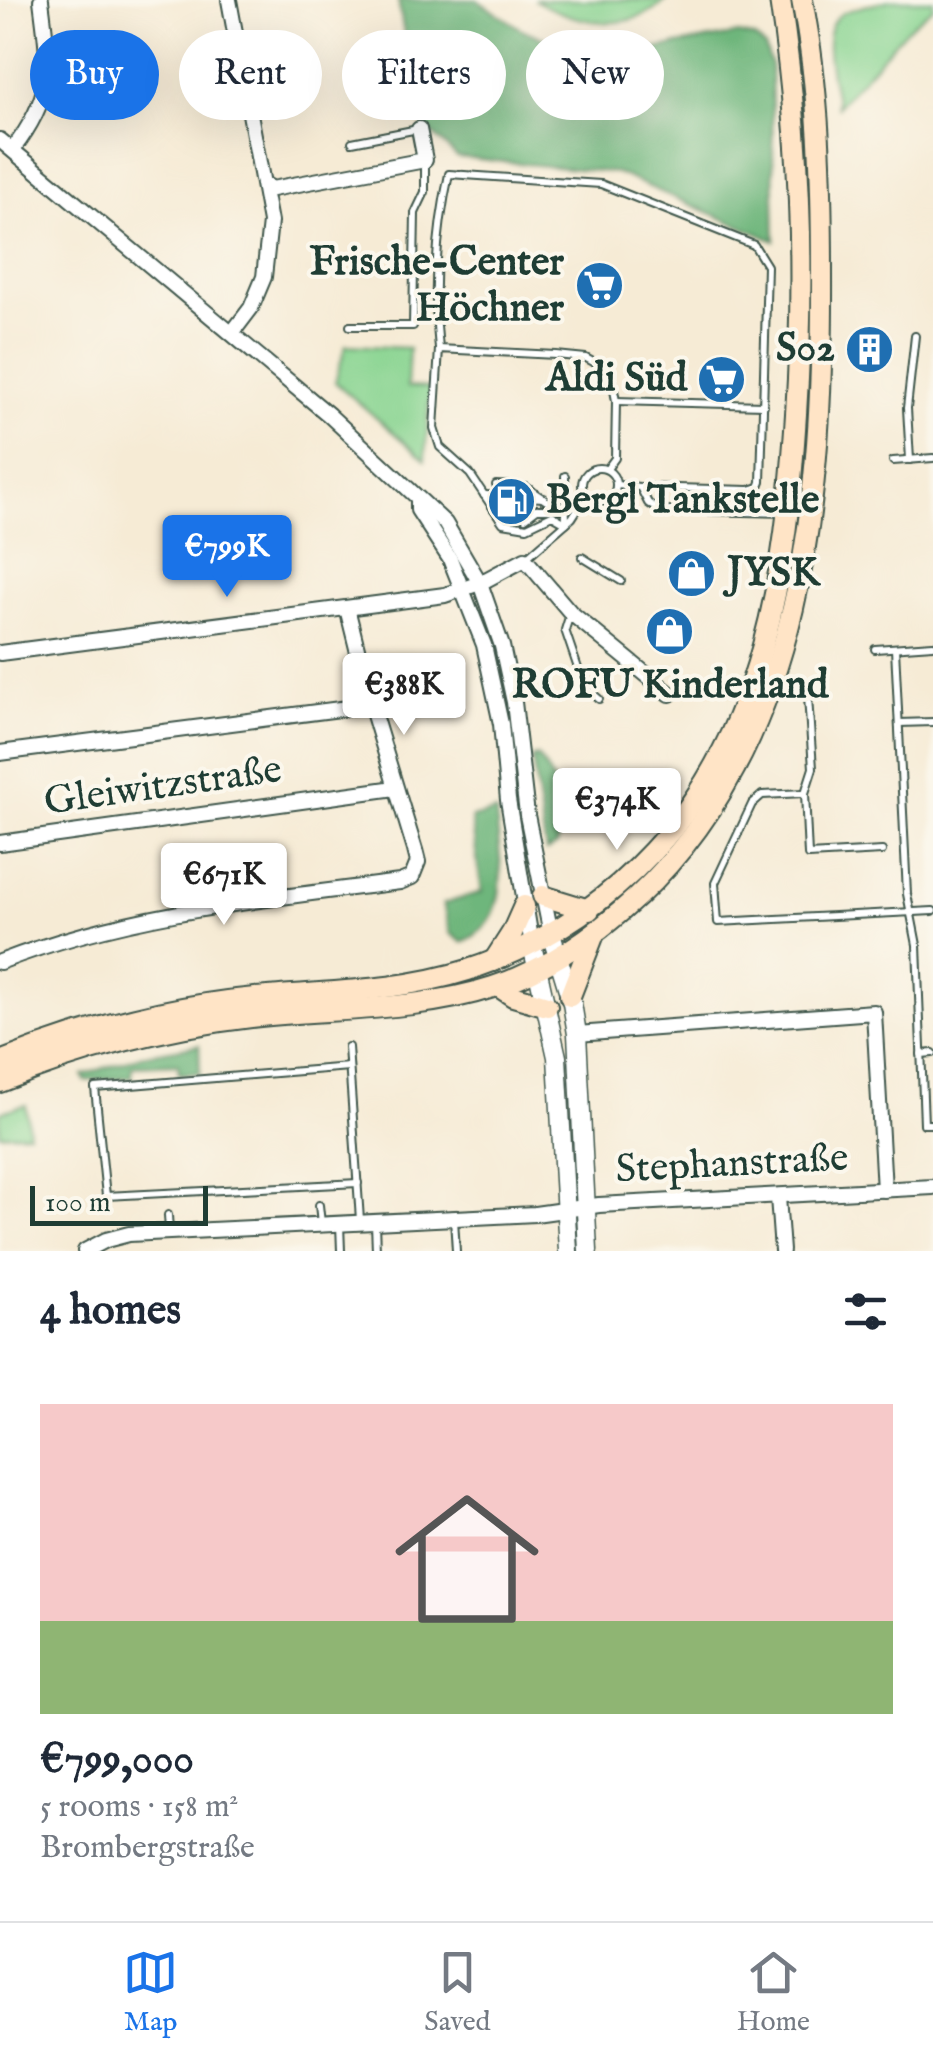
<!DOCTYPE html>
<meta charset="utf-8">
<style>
body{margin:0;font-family:"IM FELL English",serif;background:#f6f6f7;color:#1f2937;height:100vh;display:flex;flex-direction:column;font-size:38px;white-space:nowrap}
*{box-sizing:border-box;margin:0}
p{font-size:32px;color:#747a83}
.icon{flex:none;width:55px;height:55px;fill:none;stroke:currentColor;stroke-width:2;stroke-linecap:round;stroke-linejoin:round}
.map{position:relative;height:1251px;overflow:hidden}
.side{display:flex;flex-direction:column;background:#fff;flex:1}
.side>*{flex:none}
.top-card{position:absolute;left:30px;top:30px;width:875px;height:90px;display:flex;gap:20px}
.scale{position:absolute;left:30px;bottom:25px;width:178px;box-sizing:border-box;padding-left:10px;border:5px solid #1f3d34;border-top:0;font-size:28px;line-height:35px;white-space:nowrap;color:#1f3d34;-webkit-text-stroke:8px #fbf7ec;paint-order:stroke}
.price{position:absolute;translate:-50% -85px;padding:0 22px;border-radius:10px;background:#fff;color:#222;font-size:32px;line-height:65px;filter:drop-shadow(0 2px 5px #0008)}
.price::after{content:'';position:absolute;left:50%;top:60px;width:30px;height:22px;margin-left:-15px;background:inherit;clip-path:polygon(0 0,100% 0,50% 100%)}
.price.current{background:#1a73e8;color:#fff}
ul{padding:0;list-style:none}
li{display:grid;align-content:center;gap:20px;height:530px;padding:0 40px}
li+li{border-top:2px solid #e0e1e3}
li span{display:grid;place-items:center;height:310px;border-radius:0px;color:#555}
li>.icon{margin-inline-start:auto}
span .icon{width:180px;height:180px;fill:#fffc;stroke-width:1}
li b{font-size:42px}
h2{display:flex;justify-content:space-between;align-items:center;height:120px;padding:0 40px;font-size:42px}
.pill{padding:0 35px;border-radius:45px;background:#fff;box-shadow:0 10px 40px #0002;font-size:35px;line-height:90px}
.pill.current{background:#1a73e8;color:#fff}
.menu{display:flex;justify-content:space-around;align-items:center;height:140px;border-top:2px solid #e0e1e3;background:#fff;font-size:28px;color:#747a83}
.menu a{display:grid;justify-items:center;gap:5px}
.menu .current{color:#1a73e8}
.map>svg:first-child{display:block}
</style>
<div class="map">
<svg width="933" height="1251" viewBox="0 0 933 1251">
<rect width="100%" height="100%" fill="#fbf7ec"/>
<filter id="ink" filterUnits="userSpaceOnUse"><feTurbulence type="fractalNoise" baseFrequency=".01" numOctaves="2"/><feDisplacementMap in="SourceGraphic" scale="20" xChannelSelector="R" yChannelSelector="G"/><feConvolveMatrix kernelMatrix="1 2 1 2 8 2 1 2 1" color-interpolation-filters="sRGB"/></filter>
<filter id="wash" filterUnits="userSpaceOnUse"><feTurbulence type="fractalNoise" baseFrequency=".0048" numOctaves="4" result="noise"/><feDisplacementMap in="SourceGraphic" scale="40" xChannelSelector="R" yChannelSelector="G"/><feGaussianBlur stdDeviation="2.25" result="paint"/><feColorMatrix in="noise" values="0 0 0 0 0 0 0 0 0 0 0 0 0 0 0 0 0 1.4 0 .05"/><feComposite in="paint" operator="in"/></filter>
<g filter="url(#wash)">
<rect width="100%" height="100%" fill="#f6ebd5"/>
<!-- green -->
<g fill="#89d491" stroke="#548862" stroke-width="2.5">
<path d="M534 0H666C627 36 576 23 534 0Z"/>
<path d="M891 0H933V7L907 29 837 107C834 82 815 28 843 13 857 6 876 4 891 0Z"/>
<path d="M346 345 409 348 407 387 430 388 425 460 335 382Z"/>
<path d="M26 1105 29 1133 0 1134V1112Z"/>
</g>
<!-- forest -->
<g fill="#6eb67b" stroke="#467a58" stroke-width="2.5">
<path d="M398 0H477L523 30 543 38 603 52 643 51 739 34 755 38 765 47 771 64 775 241 617 173 457 157 420 122Z"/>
<path d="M537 756C559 786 571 807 557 845L546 851 532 758Z"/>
<path d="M496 812C499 859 515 921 462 942L450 933 443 904 482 892 471 818Z"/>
<path d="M199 1045 200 1073 179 1074 178 1064 132 1066V1077L85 1081 83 1075 147 1054Z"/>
</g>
</g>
<g filter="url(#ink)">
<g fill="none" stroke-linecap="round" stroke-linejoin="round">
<defs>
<g id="service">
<path d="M352 142 418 129"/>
<path d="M350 326H413L415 213 425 192V161"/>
<path d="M439 349C432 289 436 234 449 174L601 184 754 245 767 266 761 482 759 487 749 490 640 487"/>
<path d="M616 401 764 405"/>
<path d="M910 460 907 408 915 336"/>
<path d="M893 461 933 458"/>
<circle cx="599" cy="485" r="17"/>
<path d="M565 476 566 522"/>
<path d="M496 485 512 486"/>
<path d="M616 485 640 487 648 503 658 510 788 513 806 508"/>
<path d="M526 487 557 508"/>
<path d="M484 495 512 496"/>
<path d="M525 497 544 498"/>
<path d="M493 508H511"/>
<path d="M525 509H566"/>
<path d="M525 518 537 509"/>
<path d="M566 523 552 515 527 527 503 523 470 474 440 447 434 428 439 349 556 355 586 358 595 363 612 380 616 401 615 458 607 469"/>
<path d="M582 557 621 581"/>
<path d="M526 558 572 518 586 496"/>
<path d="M570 614 565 630 584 686 599 699"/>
<path d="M895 648 907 894 917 945 924 1124H933"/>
<path d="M875 649 933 645"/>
<path d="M807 683 813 768 805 793 808 855 882 851"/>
<path d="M899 723 933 722"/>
<path d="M805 793 762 795 752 804 715 883 718 922 933 911"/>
<path d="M348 1047 360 1220"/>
<path d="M921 1054 933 1053"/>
<path d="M349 1067 95 1088 106 1196 358 1183"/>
<path d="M319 1205 321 1223"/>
<path d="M168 1215 169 1231"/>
<path d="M454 1219 456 1251"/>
<path d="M375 1222 376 1251"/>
<path d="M340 1224 341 1251"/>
</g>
<g id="minor">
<path d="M229 0 270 222 264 277 251 308 232 333"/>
<path d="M0 140 329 415 445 523 480 583 502 646 514 702 527 815 551 934"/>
<path d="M13 149C56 93 49 65 41 0"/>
<path d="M264 184 272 189 425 160 419 129"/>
<path d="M418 499V510L450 559 484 645 501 724 508 800 532 945"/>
<path d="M0 653 445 595 480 583 525 559 571 613 670 694"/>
<path d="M0 753 371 705"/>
<path d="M0 843 395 788"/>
<path d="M0 962C127 912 266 899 400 882L412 877 418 862 415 850 371 705 347 608"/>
<path d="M577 1034 874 1012 884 1190"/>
<path d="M778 1197 782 1251"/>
<path d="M85 1251 106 1240 129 1234 535 1214 599 1205 933 1187"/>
</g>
<g id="tertiary">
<path d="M551 934 572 1003 577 1034 588 1251"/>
<path d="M532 945 557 1057 568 1251"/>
</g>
<g id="secondary">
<path d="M543 896 589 910"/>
<path d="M494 961 512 933 524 906"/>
<path d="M498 986 513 996 547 1006"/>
<path d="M570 996 594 934"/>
<path d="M0 1062C82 1029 167 1006 255 998 326 991 398 992 468 970 541 946 601 907 653 851 765 730 786 572 796 414 805 275 801 138 780 0"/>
<path d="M0 1082C81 1049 165 1027 251 1017 330 1008 417 1012 493 987 547 970 596 935 637 897 805 740 823 492 822 276 822 184 820 91 802 0"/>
</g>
</defs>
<!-- service casing -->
<use href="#service" stroke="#3f574c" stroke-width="10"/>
<!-- minor casing -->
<use href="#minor" stroke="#3f574c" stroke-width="18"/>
<!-- tertiary casing -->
<use href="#tertiary" stroke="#3f574c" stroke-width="21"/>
<!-- secondary casing -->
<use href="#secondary" stroke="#3f574c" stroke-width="24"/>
<!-- service -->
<use href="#service" stroke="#fff" stroke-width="6"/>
<!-- minor -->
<use href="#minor" stroke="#fff" stroke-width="14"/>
<!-- tertiary -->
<use href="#tertiary" stroke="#fff" stroke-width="18"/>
<!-- secondary -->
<use href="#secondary" stroke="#ffe4c6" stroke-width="20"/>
</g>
</g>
<!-- icons -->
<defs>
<symbol id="supermarket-disc" viewBox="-11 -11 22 22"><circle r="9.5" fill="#1f6fb2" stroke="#fbf7ec"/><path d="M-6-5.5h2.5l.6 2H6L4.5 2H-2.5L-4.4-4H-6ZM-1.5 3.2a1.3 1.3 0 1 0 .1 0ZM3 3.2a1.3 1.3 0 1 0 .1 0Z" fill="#fff"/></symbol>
<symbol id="building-disc" viewBox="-11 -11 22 22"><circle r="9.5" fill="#1f6fb2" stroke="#fbf7ec"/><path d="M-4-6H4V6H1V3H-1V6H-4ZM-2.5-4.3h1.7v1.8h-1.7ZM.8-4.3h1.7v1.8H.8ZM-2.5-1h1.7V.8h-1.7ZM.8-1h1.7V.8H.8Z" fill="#fff"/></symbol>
<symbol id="fuel-disc" viewBox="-11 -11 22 22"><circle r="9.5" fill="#1f6fb2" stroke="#fbf7ec"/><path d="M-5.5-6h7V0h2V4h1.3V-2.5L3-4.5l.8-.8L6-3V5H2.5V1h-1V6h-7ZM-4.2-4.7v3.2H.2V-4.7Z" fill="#fff"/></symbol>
<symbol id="shop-disc" viewBox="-11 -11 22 22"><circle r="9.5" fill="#1f6fb2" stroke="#fbf7ec"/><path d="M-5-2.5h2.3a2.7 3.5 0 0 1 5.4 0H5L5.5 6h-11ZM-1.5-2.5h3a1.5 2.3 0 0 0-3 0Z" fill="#fff"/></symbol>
</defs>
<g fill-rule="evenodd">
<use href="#supermarket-disc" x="572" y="258" width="55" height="55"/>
<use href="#building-disc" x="842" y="322" width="55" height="55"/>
<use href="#supermarket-disc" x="694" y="352" width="55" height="55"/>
<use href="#fuel-disc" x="484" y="474" width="55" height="55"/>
<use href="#shop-disc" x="664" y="546" width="55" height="55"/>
<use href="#shop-disc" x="642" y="604" width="55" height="55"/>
</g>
<g text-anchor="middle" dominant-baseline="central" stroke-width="8" stroke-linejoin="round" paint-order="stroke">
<!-- poi labels -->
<g font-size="40" font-weight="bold" fill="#1f3d34" stroke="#fbf7ec" text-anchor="end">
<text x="564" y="263">Frische-Center<tspan x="564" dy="46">Höchner</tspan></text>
<text x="835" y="349">S02</text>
<text x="687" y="379">Aldi Süd</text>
<text x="546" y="501" text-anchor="start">Bergl Tankstelle</text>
<text x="727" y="574" text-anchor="start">JYSK</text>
<text x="670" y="686" text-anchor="middle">ROFU Kinderland</text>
</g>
<!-- street labels -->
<g font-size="40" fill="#1f3d34" stroke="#fbf7ec">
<text transform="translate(163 787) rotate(-8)">Gleiwitzstraße</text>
<text transform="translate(732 1165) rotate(-3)">Stephanstraße</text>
</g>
</g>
</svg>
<div class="scale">100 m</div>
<b class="price current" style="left:227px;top:600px">€799K</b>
<b class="price" style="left:404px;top:738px">€388K</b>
<b class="price" style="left:617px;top:853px">€374K</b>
<b class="price" style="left:224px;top:928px">€671K</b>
<div class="top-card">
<a class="pill current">Buy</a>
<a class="pill">Rent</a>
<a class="pill">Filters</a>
<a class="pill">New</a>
</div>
</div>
<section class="side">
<h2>4 homes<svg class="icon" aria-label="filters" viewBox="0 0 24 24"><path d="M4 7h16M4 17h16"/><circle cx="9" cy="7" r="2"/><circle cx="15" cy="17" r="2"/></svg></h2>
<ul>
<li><span style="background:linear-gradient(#f6c9c9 70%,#8fb573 0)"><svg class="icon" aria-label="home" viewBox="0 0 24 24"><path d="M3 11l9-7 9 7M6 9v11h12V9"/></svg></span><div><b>€799,000</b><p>5 rooms · 158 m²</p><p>Brombergstraße</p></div></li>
</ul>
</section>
<nav class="menu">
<a class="current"><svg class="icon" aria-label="map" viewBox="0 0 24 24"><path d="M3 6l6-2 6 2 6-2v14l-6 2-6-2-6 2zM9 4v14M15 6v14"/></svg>Map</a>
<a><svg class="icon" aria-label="saved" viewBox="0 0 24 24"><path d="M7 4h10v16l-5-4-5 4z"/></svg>Saved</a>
<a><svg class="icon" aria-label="home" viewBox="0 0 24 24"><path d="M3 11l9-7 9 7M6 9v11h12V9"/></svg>Home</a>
</nav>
